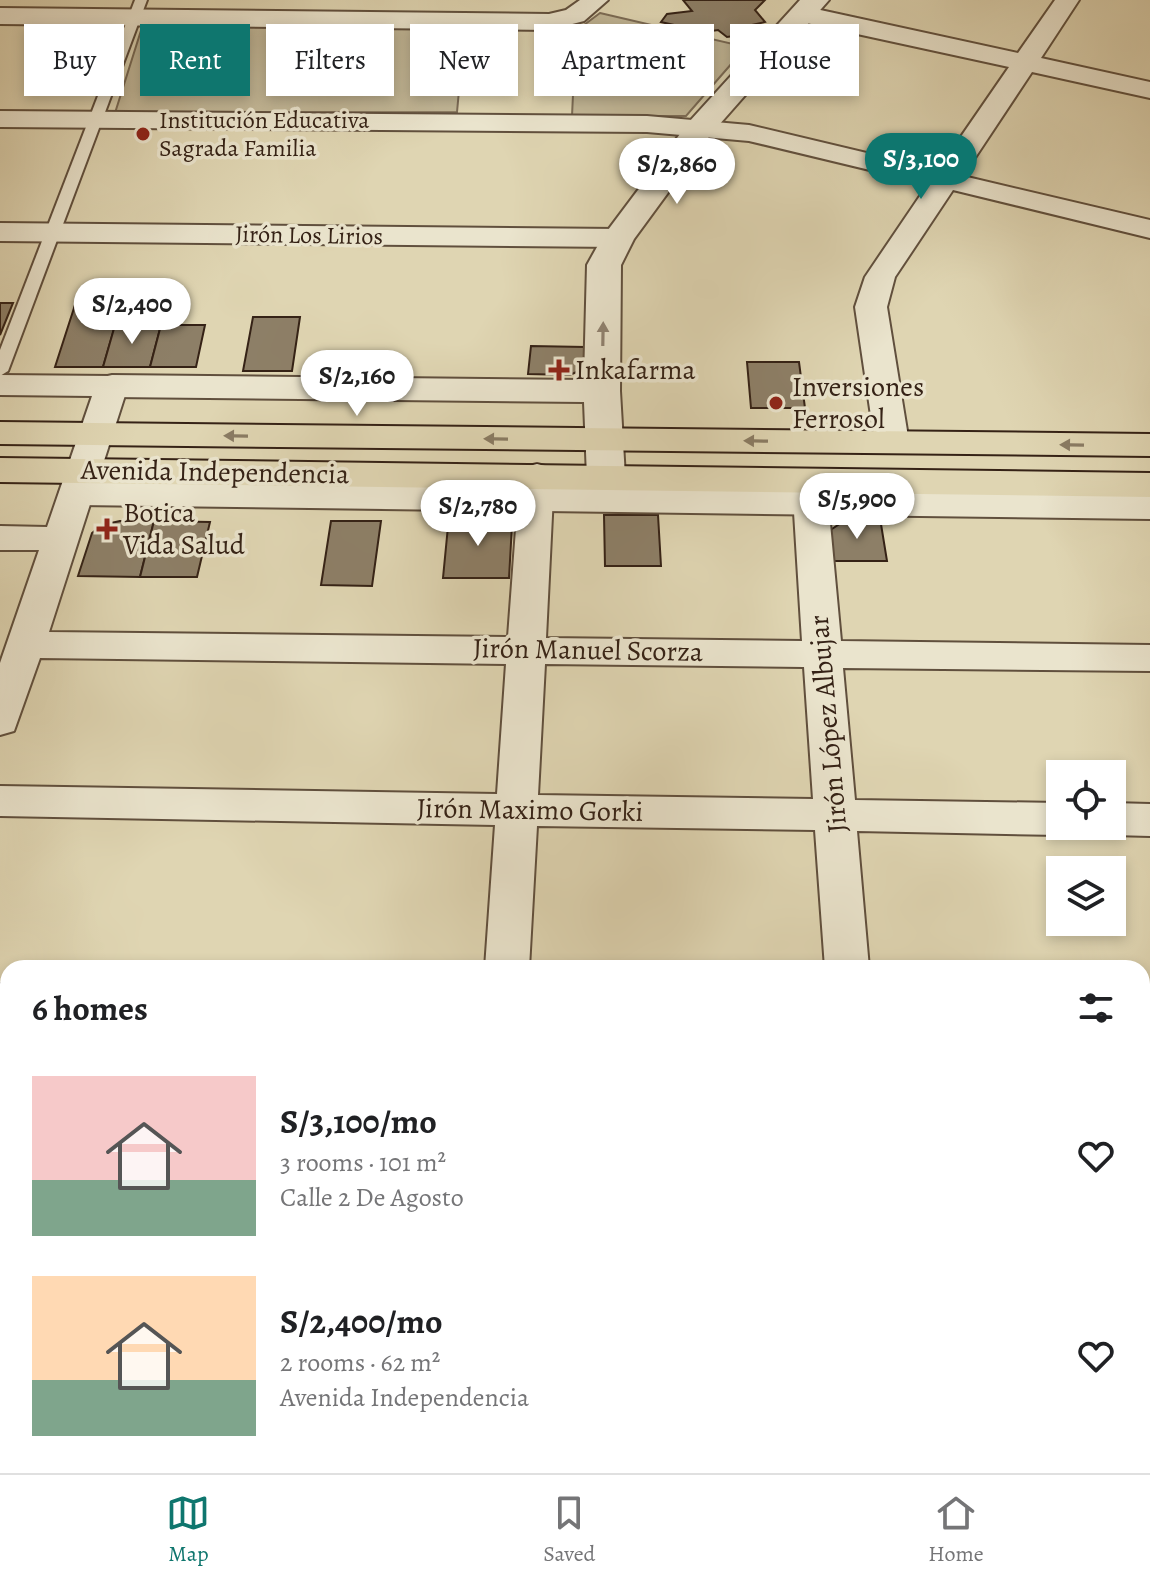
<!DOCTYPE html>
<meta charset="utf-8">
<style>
body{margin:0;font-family:Alegreya,serif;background:#f2f2f2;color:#202124;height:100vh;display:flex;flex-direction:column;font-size:30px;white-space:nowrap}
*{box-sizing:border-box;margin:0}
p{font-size:26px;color:#757577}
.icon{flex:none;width:44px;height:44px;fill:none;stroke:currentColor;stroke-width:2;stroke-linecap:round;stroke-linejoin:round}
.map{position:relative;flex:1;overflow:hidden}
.drawer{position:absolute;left:0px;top:960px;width:1150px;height:514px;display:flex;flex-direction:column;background:#fff;border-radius:24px 24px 0 0;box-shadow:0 4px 12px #0003}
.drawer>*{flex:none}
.top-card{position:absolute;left:24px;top:24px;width:1102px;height:72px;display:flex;gap:16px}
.fabs{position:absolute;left:1046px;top:760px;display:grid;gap:16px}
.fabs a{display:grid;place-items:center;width:80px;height:80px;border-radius:0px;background:#fff;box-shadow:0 4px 12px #0003;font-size:40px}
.price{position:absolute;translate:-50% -68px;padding:0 18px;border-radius:28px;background:#fff;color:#222;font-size:26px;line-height:52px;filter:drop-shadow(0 2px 4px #0008)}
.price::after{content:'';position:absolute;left:50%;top:48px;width:24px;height:18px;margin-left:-12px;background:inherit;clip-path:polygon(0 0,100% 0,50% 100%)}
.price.current{background:#0f766e;color:#fff}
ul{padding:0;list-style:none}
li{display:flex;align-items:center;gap:24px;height:200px;padding:0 32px}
li span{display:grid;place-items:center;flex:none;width:224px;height:160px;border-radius:0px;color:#555}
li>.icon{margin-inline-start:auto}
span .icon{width:96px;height:96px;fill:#fffc;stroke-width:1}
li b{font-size:34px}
h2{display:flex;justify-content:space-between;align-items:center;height:96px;padding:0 32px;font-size:34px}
.pill{padding:0 28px;border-radius:0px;background:#fff;box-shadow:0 4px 12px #0003;font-size:28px;line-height:72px}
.pill.current{background:#0f766e;color:#fff}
.dock{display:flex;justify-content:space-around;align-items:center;height:112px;border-top:2px solid #e0e0e0;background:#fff;font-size:22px;color:#757577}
.dock a{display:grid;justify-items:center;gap:4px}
.dock .current{color:#0f766e}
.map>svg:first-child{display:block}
</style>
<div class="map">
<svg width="1150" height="1473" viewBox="0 0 1150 1473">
<rect width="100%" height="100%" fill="#dfd5b2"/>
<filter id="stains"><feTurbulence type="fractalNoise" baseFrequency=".0025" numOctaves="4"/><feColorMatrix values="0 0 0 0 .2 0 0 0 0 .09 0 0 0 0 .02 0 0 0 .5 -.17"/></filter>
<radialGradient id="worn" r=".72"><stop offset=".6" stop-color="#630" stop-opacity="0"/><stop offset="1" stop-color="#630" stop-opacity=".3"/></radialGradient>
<!-- green -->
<g fill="#c2b797" stroke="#7c6c56" stroke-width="2">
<path d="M600 13 746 47 686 116H572L576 31Z"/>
<path d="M144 21 465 25 457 112 115 113Z"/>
</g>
<!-- building -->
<g fill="#8d7f67" stroke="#352216" stroke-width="2">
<path d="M683 0H765L755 10 765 22 752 25 756 33 727 37 718 30 705 32 661 22 667 14 692 11Z"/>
<path d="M0 303H13L0 335Z"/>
<path d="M75 305H121L103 367H55Z"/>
<path d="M253 317H300L292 371H243Z"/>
<path d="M115 325H161L150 367H103Z"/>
<path d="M161 325H205L196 367H150Z"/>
<path d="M531 346 585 347 583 369 570 375 528 374Z"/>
<path d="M747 362H799L805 408H751Z"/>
<path d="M604 515H658L661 566H605Z"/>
<path d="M449 516H495L512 525 509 578H443Z"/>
<path d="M880 518 887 561H831L826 533 847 519Z"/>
<path d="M120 521H154L140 577 78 576 92 533 102 525Z"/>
<path d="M154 521 210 522 197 577H140Z"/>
<path d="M331 521H381L372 586 321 585Z"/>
</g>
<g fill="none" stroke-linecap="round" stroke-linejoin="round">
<defs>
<path id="service" d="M135 0H147L8 371 0 376V350Z"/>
<g id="minor">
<path d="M580 0H608L584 21 549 30 0 24V8L549 14 566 10Z"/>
<path d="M1055 0H1079L1041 58 1150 82V98L1032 72 963 176 1150 220V238L953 190 895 277 887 307 909 443 904 450 892 453 880 450 875 443 855 307 865 277 928 184 749 141 647 132 0 127V111L647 116 749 125 938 170 1009 67 802 22 793 19 789 14 793 9 802 6 1018 53Z"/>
<path d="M0 223 618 229 629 232 633 238 629 244 618 247 0 241Z"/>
<path d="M0 375 112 376 124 379 128 386 49 632 508 637 520 475 525 467 537 464 549 467 554 475 546 638 802 641 792 480 797 472 809 469 821 472 826 480 841 641 1150 645V671L843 668 855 800 1060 803V826H1077L1075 830 1060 835 857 831 869 968H825L815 830 537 826 529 968H485L495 825 0 816V786L497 794 506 664 40 658 14 731 0 735V663L39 550H0V526L47 527 92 396 0 395ZM545 664 804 667 813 799 538 795Z"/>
<path d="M1112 803 1150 804V836L1112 835 1097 830 1095 826H1112Z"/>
<rect x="0" y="984" width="8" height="38"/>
<rect x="1142" y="1008" width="8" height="38"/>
<rect x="0" y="1247" width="8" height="46"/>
<path d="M1142 1301 1150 1302V1350L1142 1349Z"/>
<path d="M541 1466H599L597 1473H538Z"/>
</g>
<path id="tertiary" d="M800 0H829L711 134 634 239 621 265 620 391 625 477 619 485 611 488 1150 495V519L78 505 64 502 59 493 64 484 78 481 601 488 593 485 587 477 584 402 112 397 99 394 94 386 99 378 112 375 584 380 587 265 602 238 689 122Z"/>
<g id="primary">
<path d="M0 422 1150 434V456L0 444Z"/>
<path d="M0 458 1150 473V497L0 482Z"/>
</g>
</defs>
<!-- service casing -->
<use href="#service" stroke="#604f3d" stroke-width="4"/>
<!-- minor casing -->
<use href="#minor" stroke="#604f3d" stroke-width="4"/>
<!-- tertiary casing -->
<use href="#tertiary" stroke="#604f3d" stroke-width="4"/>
<!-- primary casing -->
<use href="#primary" stroke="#352216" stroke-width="4"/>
<!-- service -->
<use href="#service" fill="#eae4cd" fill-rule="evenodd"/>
<!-- minor -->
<use href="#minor" fill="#eae4cd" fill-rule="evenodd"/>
<!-- tertiary -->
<use href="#tertiary" fill="#eae4cd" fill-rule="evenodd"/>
<!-- primary -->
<use href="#primary" fill="#dfd5b2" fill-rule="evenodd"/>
</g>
<!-- one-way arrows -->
<defs><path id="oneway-solid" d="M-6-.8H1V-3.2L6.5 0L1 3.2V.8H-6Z" transform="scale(2)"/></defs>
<use fill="#908372" href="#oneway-solid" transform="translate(603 334) rotate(-89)"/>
<g fill="#8a7c64">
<use href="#oneway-solid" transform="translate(236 436) rotate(-179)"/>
<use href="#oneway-solid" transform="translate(496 439) rotate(-179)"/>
<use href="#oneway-solid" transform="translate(756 441) rotate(-179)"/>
<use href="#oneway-solid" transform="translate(1072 445) rotate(-179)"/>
</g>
<!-- markers -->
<g fill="#8f2418" stroke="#eae4cd" stroke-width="3">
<circle cx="143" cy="134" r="8"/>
<path d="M555 358h8v8h8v8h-8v8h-8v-8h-8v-8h8z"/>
<circle cx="776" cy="403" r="8"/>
<path d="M103 517h8v8h8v8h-8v8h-8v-8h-8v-8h8z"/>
</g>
<g text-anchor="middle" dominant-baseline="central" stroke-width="7" stroke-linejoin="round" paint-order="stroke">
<!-- far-poi labels -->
<g font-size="24" fill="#352216" stroke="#eae4cd" text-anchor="start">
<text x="159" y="120">Institución Educativa<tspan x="159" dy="28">Sagrada Familia</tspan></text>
</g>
<!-- far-street labels -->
<g font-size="24" fill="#352216" stroke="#eae4cd">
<text transform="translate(309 235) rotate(1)">Jirón Los Lirios</text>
</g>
<!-- poi labels -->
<g font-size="28" fill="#352216" stroke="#eae4cd" text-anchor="start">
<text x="575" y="370">Inkafarma</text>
<text x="792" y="387">Inversiones<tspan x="792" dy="32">Ferrosol</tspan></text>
<text x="123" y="513">Botica<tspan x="123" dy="32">Vida Salud</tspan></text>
</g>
<!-- street labels -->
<g font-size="28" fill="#352216" stroke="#eae4cd">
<text transform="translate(215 472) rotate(1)">Avenida Independencia</text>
<text transform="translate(588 650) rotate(1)">Jirón Manuel Scorza</text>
<text transform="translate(828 724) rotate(-95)">Jirón López Albujar</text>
<text transform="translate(530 810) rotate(1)">Jirón Maximo Gorki</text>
</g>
</g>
<rect width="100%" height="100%" filter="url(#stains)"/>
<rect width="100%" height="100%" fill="url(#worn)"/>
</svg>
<div class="fabs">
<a><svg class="icon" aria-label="locate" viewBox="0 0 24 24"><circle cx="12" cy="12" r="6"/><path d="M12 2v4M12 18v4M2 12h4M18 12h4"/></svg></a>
<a><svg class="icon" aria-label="layers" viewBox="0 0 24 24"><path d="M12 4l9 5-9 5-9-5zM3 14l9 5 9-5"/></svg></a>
</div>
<b class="price current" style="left:921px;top:201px">S/3,100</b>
<b class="price" style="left:677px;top:206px">S/2,860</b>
<b class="price" style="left:132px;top:346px">S/2,400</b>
<b class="price" style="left:357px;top:418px">S/2,160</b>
<b class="price" style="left:857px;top:541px">S/5,900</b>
<b class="price" style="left:478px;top:548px">S/2,780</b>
<div class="top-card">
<a class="pill">Buy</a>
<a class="pill current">Rent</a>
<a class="pill">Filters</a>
<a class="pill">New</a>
<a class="pill">Apartment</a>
<a class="pill">House</a>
</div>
<section class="drawer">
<h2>6 homes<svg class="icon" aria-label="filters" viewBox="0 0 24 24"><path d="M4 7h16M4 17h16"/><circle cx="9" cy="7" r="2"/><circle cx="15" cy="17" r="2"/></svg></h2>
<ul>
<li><span style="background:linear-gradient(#f6c9c9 65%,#7fa58c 0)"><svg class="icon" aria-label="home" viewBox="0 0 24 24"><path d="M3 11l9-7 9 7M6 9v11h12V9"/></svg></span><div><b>S/3,100/mo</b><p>3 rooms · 101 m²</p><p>Calle 2 De Agosto</p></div><svg class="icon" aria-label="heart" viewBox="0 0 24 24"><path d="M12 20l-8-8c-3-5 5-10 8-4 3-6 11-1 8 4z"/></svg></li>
<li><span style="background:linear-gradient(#ffd9b3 65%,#7fa58c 0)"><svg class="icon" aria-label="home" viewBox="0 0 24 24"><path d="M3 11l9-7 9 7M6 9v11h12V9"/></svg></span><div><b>S/2,400/mo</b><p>2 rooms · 62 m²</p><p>Avenida Independencia</p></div><svg class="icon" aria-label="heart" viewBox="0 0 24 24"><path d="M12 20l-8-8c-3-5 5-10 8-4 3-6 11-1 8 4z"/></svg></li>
</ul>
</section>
</div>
<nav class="dock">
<a class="current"><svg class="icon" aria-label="map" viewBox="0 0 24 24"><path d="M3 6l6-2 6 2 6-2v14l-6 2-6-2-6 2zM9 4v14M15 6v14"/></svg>Map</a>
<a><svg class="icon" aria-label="saved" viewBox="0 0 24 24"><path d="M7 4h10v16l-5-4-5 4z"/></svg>Saved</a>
<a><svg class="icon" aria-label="home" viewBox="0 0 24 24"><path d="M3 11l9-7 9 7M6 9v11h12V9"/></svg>Home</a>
</nav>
